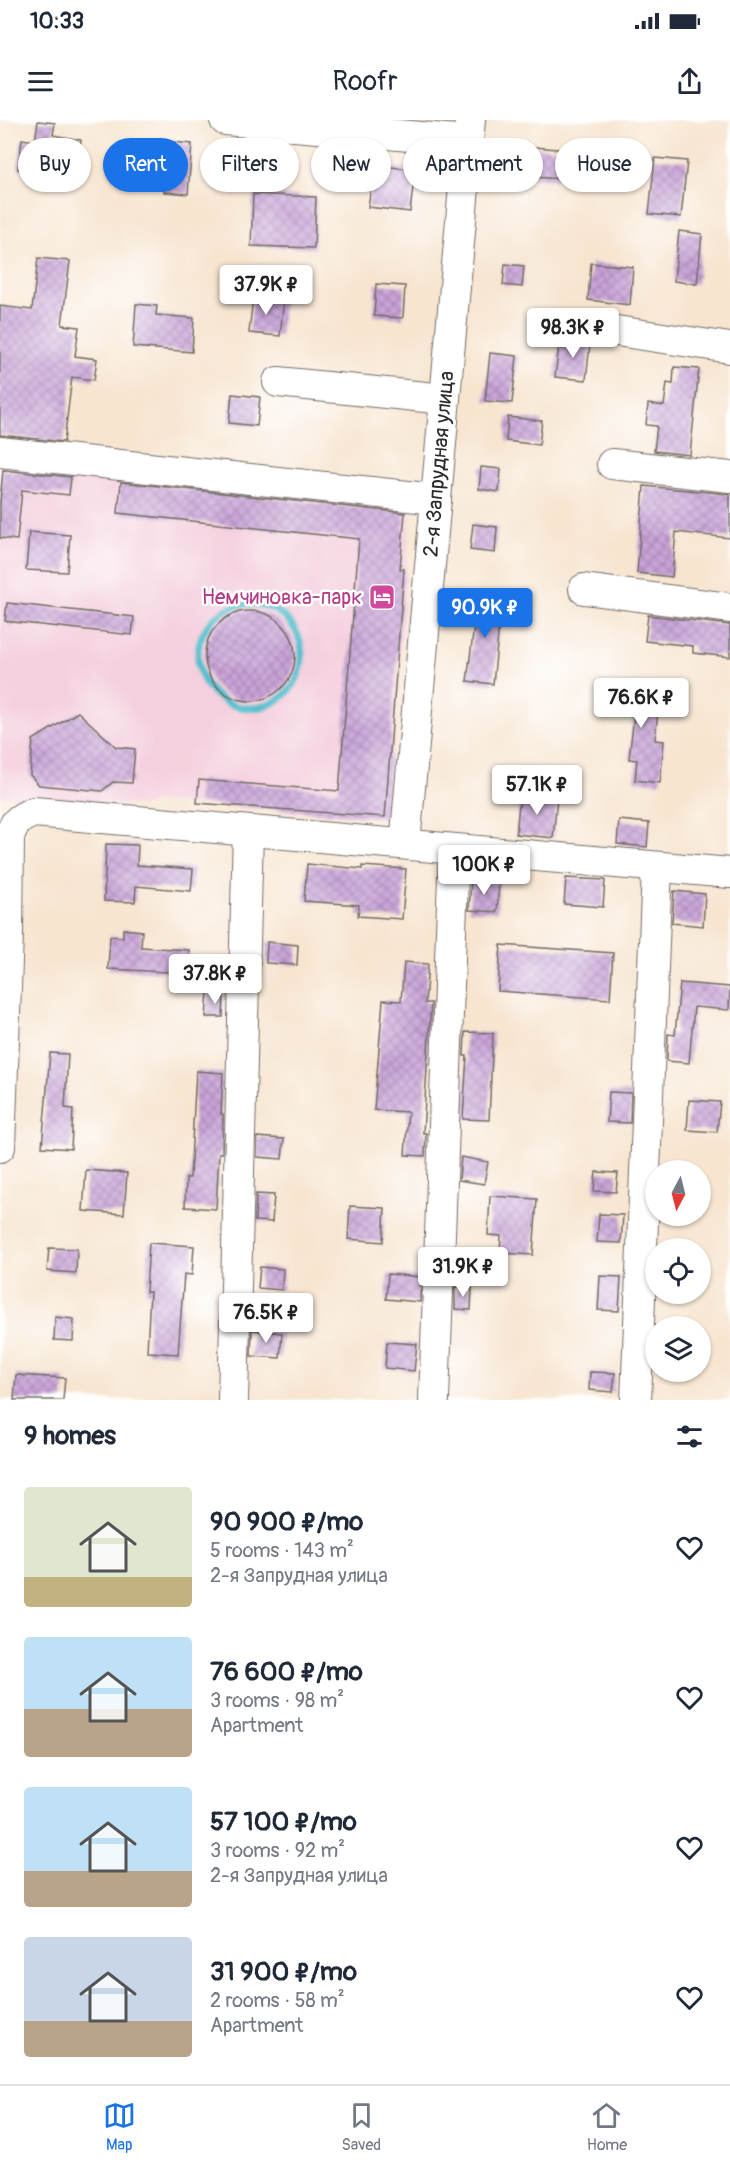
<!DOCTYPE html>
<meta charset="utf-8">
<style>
body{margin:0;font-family:Pangolin,sans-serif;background:#f6f6f7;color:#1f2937;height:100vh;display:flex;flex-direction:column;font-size:22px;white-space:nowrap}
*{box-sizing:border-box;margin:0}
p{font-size:20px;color:#747a83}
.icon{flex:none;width:33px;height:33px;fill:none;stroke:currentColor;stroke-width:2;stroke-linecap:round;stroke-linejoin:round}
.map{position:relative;height:1280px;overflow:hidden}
.drawer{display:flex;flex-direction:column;background:#fff;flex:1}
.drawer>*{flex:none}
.top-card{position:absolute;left:18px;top:18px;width:694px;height:54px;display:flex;gap:12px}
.needle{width:39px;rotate:187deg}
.controls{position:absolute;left:645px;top:1040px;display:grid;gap:12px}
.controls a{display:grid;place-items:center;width:66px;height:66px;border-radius:50%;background:#fff;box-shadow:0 2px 4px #0004;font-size:30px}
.price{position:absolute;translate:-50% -51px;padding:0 14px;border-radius:6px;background:#fff;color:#222;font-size:20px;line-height:39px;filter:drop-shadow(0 2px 3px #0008)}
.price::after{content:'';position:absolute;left:50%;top:36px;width:18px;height:14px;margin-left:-9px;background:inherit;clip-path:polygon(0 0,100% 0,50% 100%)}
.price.current{background:#1a73e8;color:#fff}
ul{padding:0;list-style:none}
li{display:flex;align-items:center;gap:18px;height:150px;padding:0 24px}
li span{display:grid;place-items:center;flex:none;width:168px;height:120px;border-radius:6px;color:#555}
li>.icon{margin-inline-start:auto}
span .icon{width:72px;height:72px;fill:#fffc;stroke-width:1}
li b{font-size:26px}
h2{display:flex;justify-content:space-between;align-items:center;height:72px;padding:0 24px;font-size:26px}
.chip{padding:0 21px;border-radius:27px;background:#fff;box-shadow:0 2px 4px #0004;font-size:21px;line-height:54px}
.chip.current{background:#1a73e8;color:#fff}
.status{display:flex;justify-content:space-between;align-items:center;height:42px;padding:0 30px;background:#fff;direction:ltr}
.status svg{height:16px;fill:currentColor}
header{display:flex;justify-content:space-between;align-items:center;height:78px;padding:0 24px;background:#fff;font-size:27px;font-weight:600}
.tab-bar{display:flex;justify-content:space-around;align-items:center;height:84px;border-top:2px solid #e0e1e3;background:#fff;font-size:16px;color:#747a83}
.tab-bar a{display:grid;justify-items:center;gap:3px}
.tab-bar .current{color:#1a73e8}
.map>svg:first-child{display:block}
</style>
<div class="status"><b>10:33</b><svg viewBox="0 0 49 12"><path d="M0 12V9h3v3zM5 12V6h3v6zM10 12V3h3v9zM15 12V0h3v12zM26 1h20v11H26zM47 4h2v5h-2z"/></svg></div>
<header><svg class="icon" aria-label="menu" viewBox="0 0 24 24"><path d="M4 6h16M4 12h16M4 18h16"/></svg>Roofr<svg class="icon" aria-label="share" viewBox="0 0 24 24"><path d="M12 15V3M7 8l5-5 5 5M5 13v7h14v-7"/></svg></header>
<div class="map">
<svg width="730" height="1280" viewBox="0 0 730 1280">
<defs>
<pattern id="building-cross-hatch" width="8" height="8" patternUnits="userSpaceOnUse" patternTransform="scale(1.5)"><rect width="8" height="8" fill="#caa4d9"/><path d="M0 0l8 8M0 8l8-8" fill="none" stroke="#a486b0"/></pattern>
</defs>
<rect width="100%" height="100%" fill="#fff"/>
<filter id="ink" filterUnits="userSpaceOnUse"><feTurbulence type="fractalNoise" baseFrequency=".0167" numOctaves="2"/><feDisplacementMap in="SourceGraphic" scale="12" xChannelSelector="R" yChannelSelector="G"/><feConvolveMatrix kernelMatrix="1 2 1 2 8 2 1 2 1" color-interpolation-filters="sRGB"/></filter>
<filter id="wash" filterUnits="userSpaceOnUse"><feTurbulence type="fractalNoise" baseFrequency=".008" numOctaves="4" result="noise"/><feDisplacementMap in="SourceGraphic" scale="24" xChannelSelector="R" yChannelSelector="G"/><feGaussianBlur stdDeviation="1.35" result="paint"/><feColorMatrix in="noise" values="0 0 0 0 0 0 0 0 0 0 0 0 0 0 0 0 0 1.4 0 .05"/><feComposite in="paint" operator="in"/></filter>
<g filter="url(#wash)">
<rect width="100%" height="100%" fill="#f7e5d0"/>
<!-- built -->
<path fill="#f4cfdd" d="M0 320 413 366 387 699 152 681 149 686 0 676Z"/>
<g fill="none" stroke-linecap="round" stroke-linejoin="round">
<!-- stream -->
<circle stroke="#54bfce" stroke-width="7" cx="250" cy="536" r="52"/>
</g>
<g id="blocks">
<!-- building -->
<g fill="url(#building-cross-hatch)">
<path d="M38 1 55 3 53 15 81 20 76 57 18 49 22 19 35 21Z"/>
<path d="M153 20 192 24 188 74 164 72V63L149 62Z"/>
<path d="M535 27 579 31 577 60 533 57Z"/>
<path d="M655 38 687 41 681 97 649 94Z"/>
<path d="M374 45 415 50 410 92 368 87Z"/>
<path d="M253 74 316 77 314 128 251 126Z"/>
<path d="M679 111 702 114 697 164 674 161Z"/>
<path d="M38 138 70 141 62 205 79 207 75 236 97 239 94 260 72 257 64 322 0 315V186L32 190Z"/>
<path d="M591 143 633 147 630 185 588 180Z"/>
<path d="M505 144 524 146 522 167 503 165Z"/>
<path d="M376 164 405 166 403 198 374 196Z"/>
<path d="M253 176 284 179 280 216 249 213Z"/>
<path d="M136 184 157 186 156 195 194 198 192 232 133 227Z"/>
<path d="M560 218 579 220 590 224 586 260 555 257Z"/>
<path d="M490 233 517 236 512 283 485 281Z"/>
<path d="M674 247 699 249 690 335 654 331 657 306 646 305 648 284 664 286 667 263 673 264Z"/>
<path d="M232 274 260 277 257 306 229 303Z"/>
<path d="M508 297 542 301 539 325 506 321Z"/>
<path d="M481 347 501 349 499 372 479 369Z"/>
<path d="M3 350 71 357 69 375 22 370 17 420 0 418V382Z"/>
<path d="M121 362 405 393 400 449H404L385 697 197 683 199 660 339 671 359 419 118 393Z"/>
<path d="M644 366 730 374V418L676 412 672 457 637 453Z"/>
<path d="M473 404 497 407 495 433 470 430Z"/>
<path d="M29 412 70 415 67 452 26 450Z"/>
<path d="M478 475 505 478 503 497 500 496 493 564 467 561Z"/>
<path d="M7 483 134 497 132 515 5 501Z"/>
<circle cx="250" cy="536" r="45"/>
<path d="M648 495 730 505V537L693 533V526L645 521Z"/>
<path d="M611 566 660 571 655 620 664 621 660 663 635 660 637 640 629 639 634 595 608 592Z"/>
<path d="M78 592 116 627 135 629 132 663 113 662 102 671 39 665 30 655 33 620Z"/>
<path d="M520 675 557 679 553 718 516 714Z"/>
<path d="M619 700 649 703 647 727 617 724Z"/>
<path d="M106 724 138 725 137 745 193 749 191 771 136 766 135 782 104 781Z"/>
<path d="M307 744 362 749V746L406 749 402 799 358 796 359 785 304 781Z"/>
<path d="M566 758 605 760 603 787 564 784Z"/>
<path d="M471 761 499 763 497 792 469 790Z"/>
<path d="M674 771 705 774 703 806 672 803Z"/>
<path d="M123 809 142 811 141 827 189 830 188 853 108 849 110 816 123 817Z"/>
<path d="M267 822 298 825 297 845 266 843Z"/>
<path d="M501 825 613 833 610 879 498 871Z"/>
<path d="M404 842 428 844 425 883H431L423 1013H426L425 1036 405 1035 408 992 374 990 383 880 401 881Z"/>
<path d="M680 863 730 867 729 890 694 887 689 943 667 941 668 914 675 915Z"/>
<path d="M208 872 224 873 223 897H206Z"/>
<path d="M465 912 493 913 489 1000 463 999 467 936H464Z"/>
<path d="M50 933 68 934 65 988 73 989 71 1029 42 1027Z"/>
<path d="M196 951 223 953 221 994H223L222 1033H219L216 1089 185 1087 186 1058H190Z"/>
<path d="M609 972 631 973 630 1003 607 1002Z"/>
<path d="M689 980 720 982 717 1012 687 1010Z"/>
<path d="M257 1017 284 1019 282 1039 257 1037Z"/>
<path d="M461 1037 488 1042 484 1064 459 1060Z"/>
<path d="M86 1050 127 1053 124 1094 83 1091Z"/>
<path d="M596 1052 618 1053 616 1072 594 1071Z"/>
<path d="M256 1074 274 1075 272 1102 255 1101Z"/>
<path d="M490 1076 537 1079 533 1135 500 1133 501 1116 488 1115Z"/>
<path d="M350 1086 385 1088 383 1122 348 1119Z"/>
<path d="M599 1094 623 1095 621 1123 597 1122Z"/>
<path d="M149 1123 194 1126 192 1155 184 1154 178 1234 147 1232 150 1172H146Z"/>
<path d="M49 1128 77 1129 76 1153 47 1151Z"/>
<path d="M260 1147 283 1149 282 1170 258 1168Z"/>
<path d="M388 1154 421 1157 420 1182 386 1179Z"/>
<path d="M600 1156 621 1157 619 1191 598 1190Z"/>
<path d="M455 1167 472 1168 471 1190 455 1189Z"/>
<path d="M55 1197 74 1199 73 1221 54 1220Z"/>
<path d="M252 1210 282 1213 280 1238 251 1236Z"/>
<path d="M387 1222 417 1224 414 1251 385 1248Z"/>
<path d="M590 1252 615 1253 613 1272 589 1270Z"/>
<path d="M16 1255 65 1258 63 1280H14Z"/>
</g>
</g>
</g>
<g filter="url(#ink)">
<use href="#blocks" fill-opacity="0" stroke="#726c65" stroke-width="1.5"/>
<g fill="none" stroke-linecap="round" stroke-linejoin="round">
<defs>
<g id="minor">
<path d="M225 0 468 21"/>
<path d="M590 207 730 228"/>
<path d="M278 262 445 279"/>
<path d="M0 332 436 379"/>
<path d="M612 344 730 357"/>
<path d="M584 469 730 488"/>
<path d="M405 724 470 0"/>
<path d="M0 1027 8 814 9 718C13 703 18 698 34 692L730 753"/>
<path d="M233 1280 248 711"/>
<path d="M434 1280 454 729"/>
<path d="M636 1280 657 747"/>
</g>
</defs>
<!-- minor casing -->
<use href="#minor" stroke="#726c65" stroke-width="32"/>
<!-- minor -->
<use href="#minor" stroke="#fff" stroke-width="30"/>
</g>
</g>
<!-- icons -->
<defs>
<symbol id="hotel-square" viewBox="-11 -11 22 22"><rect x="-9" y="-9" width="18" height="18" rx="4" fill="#d1479c" stroke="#fff"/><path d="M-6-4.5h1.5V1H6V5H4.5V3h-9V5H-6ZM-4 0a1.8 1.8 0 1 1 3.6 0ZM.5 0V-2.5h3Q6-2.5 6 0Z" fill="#fff"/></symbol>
</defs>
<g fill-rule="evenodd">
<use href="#hotel-square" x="367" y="462" width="30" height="30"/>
</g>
<g text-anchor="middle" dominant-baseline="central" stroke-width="5" stroke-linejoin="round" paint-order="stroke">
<!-- street labels -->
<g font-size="21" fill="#2b2b2b" stroke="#fff">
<text transform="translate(439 344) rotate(-85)">2-я Запрудная улица</text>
</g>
<!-- hotel labels -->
<g font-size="21" fill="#b23c85" stroke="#fff" text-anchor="end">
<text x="362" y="477">Немчиновка-парк</text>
</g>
</g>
</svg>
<div class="controls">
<a><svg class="needle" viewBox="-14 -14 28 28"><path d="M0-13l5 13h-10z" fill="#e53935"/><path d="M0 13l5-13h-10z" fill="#747a83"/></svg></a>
<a><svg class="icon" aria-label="locate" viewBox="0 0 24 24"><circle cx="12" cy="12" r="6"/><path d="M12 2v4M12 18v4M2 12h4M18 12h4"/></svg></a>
<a><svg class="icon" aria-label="layers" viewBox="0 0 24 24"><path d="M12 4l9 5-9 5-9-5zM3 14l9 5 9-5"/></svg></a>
</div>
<b class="price" style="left:266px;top:196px">37.9K ₽</b>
<b class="price" style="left:573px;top:239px">98.3K ₽</b>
<b class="price current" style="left:485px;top:519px">90.9K ₽</b>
<b class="price" style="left:641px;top:609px">76.6K ₽</b>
<b class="price" style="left:537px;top:696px">57.1K ₽</b>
<b class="price" style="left:484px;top:776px">100K ₽</b>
<b class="price" style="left:215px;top:885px">37.8K ₽</b>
<b class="price" style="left:463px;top:1178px">31.9K ₽</b>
<b class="price" style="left:266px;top:1224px">76.5K ₽</b>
<div class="top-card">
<a class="chip">Buy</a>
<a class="chip current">Rent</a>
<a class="chip">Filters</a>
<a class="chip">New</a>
<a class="chip">Apartment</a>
<a class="chip">House</a>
</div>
</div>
<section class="drawer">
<h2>9 homes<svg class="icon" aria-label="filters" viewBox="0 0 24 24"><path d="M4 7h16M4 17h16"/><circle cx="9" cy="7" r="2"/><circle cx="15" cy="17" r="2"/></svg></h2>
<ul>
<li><span style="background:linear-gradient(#dfe7d0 75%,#c2b280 0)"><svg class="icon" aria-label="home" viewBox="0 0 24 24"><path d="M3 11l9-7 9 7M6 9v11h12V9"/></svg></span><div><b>90 900 ₽/mo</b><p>5 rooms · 143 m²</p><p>2-я Запрудная улица</p></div><svg class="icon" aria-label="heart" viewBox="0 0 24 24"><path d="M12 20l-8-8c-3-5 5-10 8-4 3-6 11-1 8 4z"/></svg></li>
<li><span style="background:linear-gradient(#bfe0f5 60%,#b9a48a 0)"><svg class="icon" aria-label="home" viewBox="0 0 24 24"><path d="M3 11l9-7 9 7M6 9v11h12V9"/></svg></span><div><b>76 600 ₽/mo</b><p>3 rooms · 98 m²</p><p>Apartment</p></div><svg class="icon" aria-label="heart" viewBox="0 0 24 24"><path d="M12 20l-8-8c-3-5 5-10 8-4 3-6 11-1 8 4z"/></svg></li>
<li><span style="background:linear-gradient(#bfe0f5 70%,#b9a48a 0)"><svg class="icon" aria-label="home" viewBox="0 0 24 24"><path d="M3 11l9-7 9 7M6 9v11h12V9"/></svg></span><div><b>57 100 ₽/mo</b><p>3 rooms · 92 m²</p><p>2-я Запрудная улица</p></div><svg class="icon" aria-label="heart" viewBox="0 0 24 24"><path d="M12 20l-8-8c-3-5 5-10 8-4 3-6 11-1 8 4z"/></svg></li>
<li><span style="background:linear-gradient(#c9d6e8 70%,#b9a48a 0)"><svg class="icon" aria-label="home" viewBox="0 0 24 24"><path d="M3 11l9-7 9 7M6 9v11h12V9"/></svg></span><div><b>31 900 ₽/mo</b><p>2 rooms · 58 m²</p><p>Apartment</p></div><svg class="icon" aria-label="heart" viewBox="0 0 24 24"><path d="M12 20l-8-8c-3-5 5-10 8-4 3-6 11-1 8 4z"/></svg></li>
</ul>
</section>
<nav class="tab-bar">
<a class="current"><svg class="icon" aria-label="map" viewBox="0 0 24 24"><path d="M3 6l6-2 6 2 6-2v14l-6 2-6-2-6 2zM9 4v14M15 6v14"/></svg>Map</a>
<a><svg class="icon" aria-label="saved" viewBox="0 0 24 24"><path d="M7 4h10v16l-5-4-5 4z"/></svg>Saved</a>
<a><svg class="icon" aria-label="home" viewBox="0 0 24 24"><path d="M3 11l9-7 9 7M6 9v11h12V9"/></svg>Home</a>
</nav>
